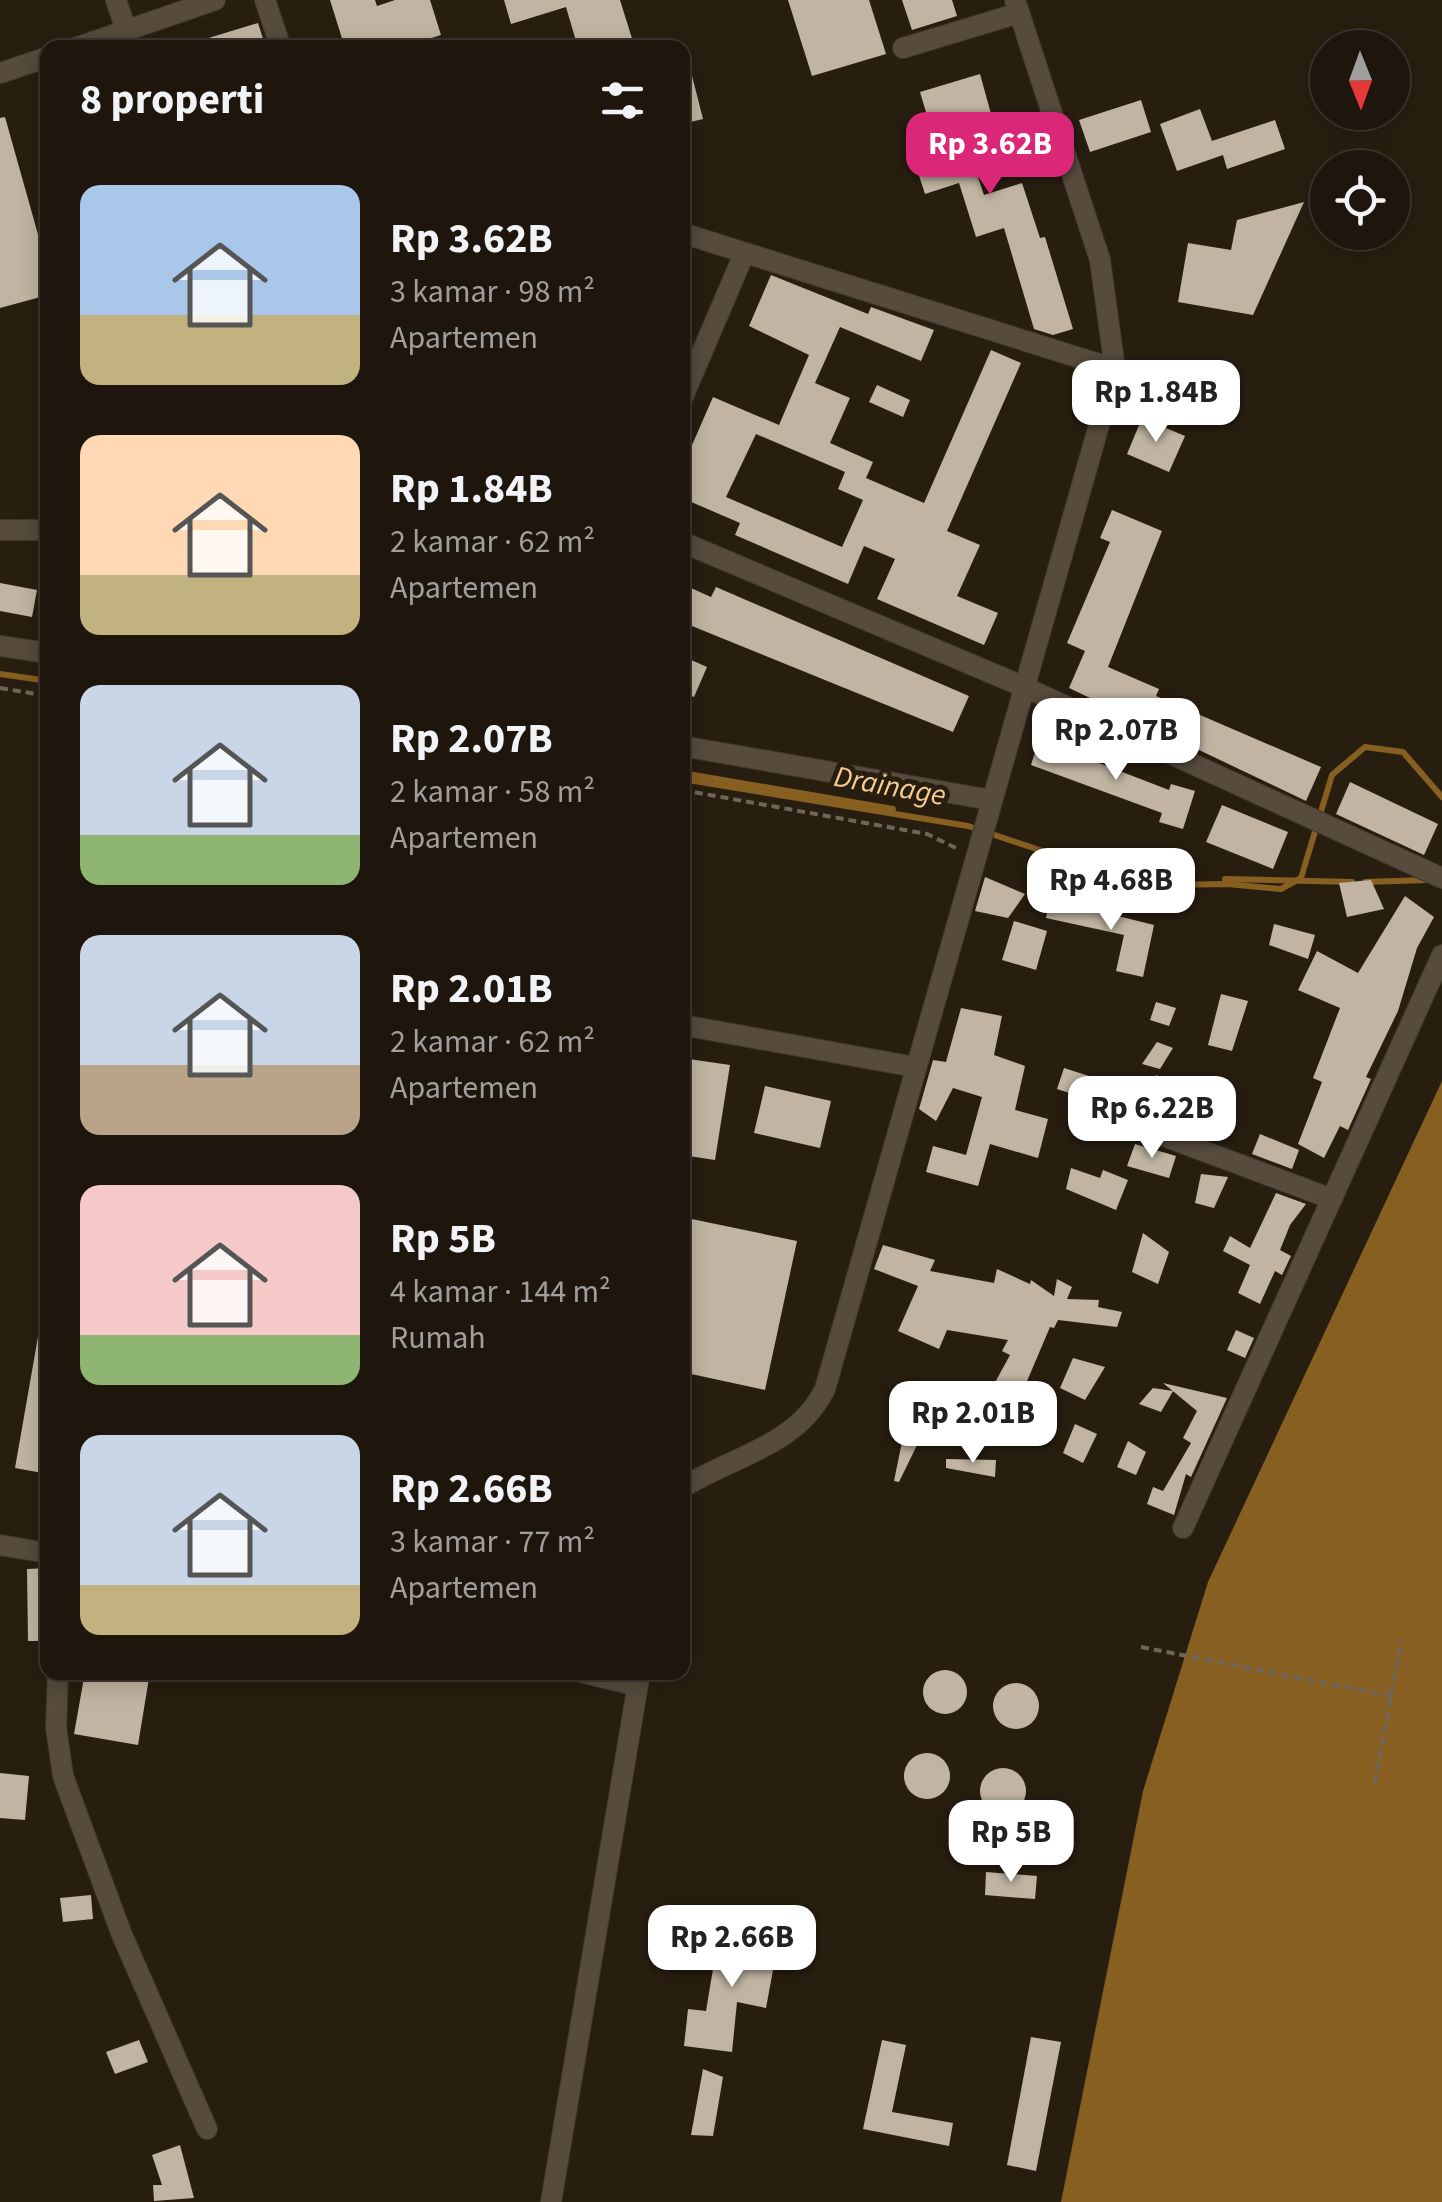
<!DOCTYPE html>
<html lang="id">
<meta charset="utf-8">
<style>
body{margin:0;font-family:"Source Sans 3",sans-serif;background:#2b231a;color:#f1f3f6;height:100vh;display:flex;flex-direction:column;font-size:38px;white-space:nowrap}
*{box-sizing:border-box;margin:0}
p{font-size:32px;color:#a19f9d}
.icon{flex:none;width:55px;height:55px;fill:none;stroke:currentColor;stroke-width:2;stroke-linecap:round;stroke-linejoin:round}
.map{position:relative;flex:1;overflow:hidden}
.drawer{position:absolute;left:40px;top:40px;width:650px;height:1640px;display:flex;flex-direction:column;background:#1e160c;border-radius:20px;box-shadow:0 5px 25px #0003,0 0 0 2px #3c352d}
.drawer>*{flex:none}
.needle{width:65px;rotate:179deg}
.buttons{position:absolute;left:1310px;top:30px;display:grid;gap:20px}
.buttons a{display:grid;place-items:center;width:100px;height:100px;border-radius:50%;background:#1e160c;box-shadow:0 5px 25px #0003,0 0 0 2px #3c352d;font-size:50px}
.price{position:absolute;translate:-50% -85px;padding:0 22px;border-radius:20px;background:#fff;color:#222;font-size:32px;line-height:65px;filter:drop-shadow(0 2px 5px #0008)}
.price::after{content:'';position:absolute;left:50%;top:60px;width:30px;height:22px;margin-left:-15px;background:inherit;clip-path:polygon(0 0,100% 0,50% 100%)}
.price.on{background:#db2777;color:#fff}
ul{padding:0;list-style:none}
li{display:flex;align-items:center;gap:30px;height:250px;padding:0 40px}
li span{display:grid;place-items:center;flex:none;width:280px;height:200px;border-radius:20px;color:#555}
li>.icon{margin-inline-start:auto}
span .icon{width:120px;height:120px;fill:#fffc;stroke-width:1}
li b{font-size:42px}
h2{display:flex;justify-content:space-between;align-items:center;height:120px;padding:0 40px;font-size:42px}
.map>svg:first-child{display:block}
</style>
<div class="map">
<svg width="1442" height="2202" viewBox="0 0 1442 2202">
<rect width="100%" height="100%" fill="#281e10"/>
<!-- water -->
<path fill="#865f21" d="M1442 1081V2202H1061L1143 1791 1208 1582Z"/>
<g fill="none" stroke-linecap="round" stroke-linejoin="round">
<!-- stream -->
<g stroke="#865f21" stroke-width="6">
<path d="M0 674 48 681"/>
<path d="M682 773 893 809"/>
<path d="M682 779 968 826 1078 863 1167 885 1227 884 1281 889 1301 878 1332 775 1365 747 1403 752 1442 797"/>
<path d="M1225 879 1352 882"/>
<path d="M1365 882 1427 880"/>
</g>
</g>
<!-- building -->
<g fill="#c1b4a2" fill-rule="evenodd">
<path d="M330 0H375L377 6 395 0H430L441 35 399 48H345Z"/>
<path d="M504 0H620L635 48H578L566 7 511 24Z"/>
<path d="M788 0H869L886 54 812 76Z"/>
<path d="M902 0H952L957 16 912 30Z"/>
<path d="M258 23 266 48H190L189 44Z"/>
<path d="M688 60 703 119 682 124V61Z"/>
<path d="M980 74 993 121 962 130 984 195 1022 183 1040 238 1045 237 1073 329 1053 335 1034 329 1004 228 976 237 959 183 925 194 913 157 937 149 920 92Z"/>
<path d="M1141 100 1151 132 1090 152 1079 120Z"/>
<path d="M1200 109 1212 141 1275 120 1285 149 1227 169 1223 155 1177 171 1160 124Z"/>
<path d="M5 117 48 270V295L0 308V118Z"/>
<path d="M1304 202 1253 315 1178 302 1188 243 1231 250 1237 220Z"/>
<path d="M771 275 868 314 871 307 934 330 921 361 840 327 815 383 850 398 830 443 873 462 866 478 924 503 991 350 1021 363 947 531 980 545 957 596 998 613 984 645 877 599 895 559 864 546 848 584 735 535 740 523 682 498V468L713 397 779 425 809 355 749 326ZM756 434 845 472 838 489 863 500 842 547 726 497Z"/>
<path d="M877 385 910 400 903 417 869 402Z"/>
<path d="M1142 418 1185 436 1169 472 1127 454Z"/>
<path d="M1112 510 1162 531 1108 667 1159 689 1156 696 1321 767 1306 801 1069 688 1085 651 1067 643 1110 542 1100 538Z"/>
<path d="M0 583 37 590 32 617 0 611Z"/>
<path d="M682 584 711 597 716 587 969 696 953 732 682 622Z"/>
<path d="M682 656 707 667 694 697 682 692Z"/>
<path d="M1039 740 1169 790 1171 784 1195 791 1183 829 1159 822 1162 813 1031 765Z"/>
<path d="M1350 782 1438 824 1424 855 1336 814Z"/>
<path d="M1222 805 1288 832 1273 869 1206 842Z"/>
<path d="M985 877 1025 894 1008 918 975 911Z"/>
<path d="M1371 880 1384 909 1347 917 1339 883Z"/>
<path d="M1405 896 1434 917 1417 948 1398 1011 1366 1077 1371 1079 1348 1130 1340 1126 1324 1158 1298 1144 1322 1082 1313 1078 1340 1008 1298 990 1317 951 1358 973Z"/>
<path d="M1050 899 1154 925 1143 977 1116 971 1124 935 1046 918Z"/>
<path d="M1014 921 1047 931 1036 970 1002 960Z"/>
<path d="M1274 924 1315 935 1308 959 1269 945Z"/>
<path d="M1221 994 1248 1001 1232 1051 1208 1045Z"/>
<path d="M1156 1002 1176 1008 1169 1026 1150 1020Z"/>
<path d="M961 1008 1002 1016 994 1055 1025 1066 1015 1110 1048 1119 1038 1158 990 1144 978 1186 926 1172 933 1146 966 1155 982 1097 953 1088 936 1121 919 1109 933 1060 946 1062Z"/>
<path d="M1157 1042 1173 1048 1160 1069 1142 1064Z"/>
<path d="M682 1058 730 1065 715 1160 682 1155Z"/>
<path d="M1064 1068 1089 1076 1082 1097 1057 1089Z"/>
<path d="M1156 1075 1194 1089 1179 1127 1140 1116Z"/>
<path d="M765 1086 831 1101 820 1148 754 1133Z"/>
<path d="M1260 1134 1299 1150 1292 1169 1252 1154Z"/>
<path d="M1135 1144 1176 1156 1169 1178 1127 1166Z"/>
<path d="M1071 1168 1100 1178 1103 1170 1128 1180 1116 1210 1066 1189Z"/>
<path d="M1201 1174 1228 1177 1214 1208 1195 1203Z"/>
<path d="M1276 1193 1306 1204 1290 1225 1280 1250 1291 1256 1282 1275 1275 1271 1260 1304 1238 1293 1250 1265 1223 1251 1230 1236 1250 1248Z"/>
<path d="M682 1217 797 1241 765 1390 682 1372Z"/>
<path d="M1143 1233 1169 1252 1158 1284 1132 1272Z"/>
<path d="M883 1245 935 1260 930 1271 994 1283 997 1269 1030 1284 1031 1280 1054 1296 1057 1279 1072 1287 1067 1299 1099 1300 1098 1307 1122 1312 1117 1327 1058 1320 1054 1328 1050 1327 1019 1400 992 1388 1010 1355 1002 1351 1008 1340 947 1330 939 1349 898 1331 918 1286 874 1269Z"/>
<path d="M1236 1330 1254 1338 1245 1358 1227 1350Z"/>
<path d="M39 1331 48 1332V1474L15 1468Z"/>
<path d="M1073 1358 1105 1367 1085 1400 1060 1388Z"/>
<path d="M1163 1383 1227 1398 1191 1477 1186 1474 1174 1515 1147 1504 1153 1487 1163 1491 1191 1443 1183 1438 1197 1411Z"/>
<path d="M1153 1388 1173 1391 1161 1412 1139 1404Z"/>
<path d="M1075 1424 1097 1434 1083 1463 1063 1453Z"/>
<path d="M904 1432 920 1439 899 1482 894 1481Z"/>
<path d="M1128 1441 1146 1452 1136 1475 1117 1467Z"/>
<path d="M946 1459 996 1460 995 1477 946 1468Z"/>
<path d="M48 1568V1641H28L27 1569Z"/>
<circle cx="945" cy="1692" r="22"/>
<path d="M85 1672H150L138 1745 74 1734Z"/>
<circle cx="1016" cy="1706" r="23"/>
<circle cx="927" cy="1776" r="23"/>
<circle cx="1003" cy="1791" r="23"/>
<path d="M0 1773 29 1776 25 1820 0 1818Z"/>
<path d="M986 1872 1037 1876 1035 1899 985 1895Z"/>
<path d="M91 1895 93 1919 63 1922 60 1898Z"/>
<path d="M719 1933 778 1943 766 2008 737 2002 732 2052 684 2046 688 2009 706 2011Z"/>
<path d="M1031 2037 1061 2042 1036 2171 1007 2165Z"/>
<path d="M139 2040 148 2062 115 2074 106 2052Z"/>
<path d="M882 2040 906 2045 892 2112 953 2123 949 2146 863 2129Z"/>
<path d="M703 2069 723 2077 713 2136 691 2135Z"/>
<path d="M180 2145 194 2198 154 2201 153 2185H162L152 2155Z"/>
</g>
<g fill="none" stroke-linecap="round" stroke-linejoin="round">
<defs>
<g id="minor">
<path d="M116 0 126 30"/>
<path d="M265 0 281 48"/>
<path d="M75 48 215 0"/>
<path d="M903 48 1019 13"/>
<path d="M0 73 48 57"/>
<path d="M682 233 1115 369"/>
<path d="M682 399 744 254"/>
<path d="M0 530H48"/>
<path d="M682 542 1022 686 1442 878"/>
<path d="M0 646 48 653"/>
<path d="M682 746 991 800"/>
<path d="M682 1025 915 1067"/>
<path d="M1158 1134 1332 1199"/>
<path d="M682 1488C733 1456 797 1446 825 1389L1115 369 1100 260 1015 0"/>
<path d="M1183 1528 1442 955"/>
<path d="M0 1545 48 1553"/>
<path d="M58 1672 56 1727 63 1776 122 1935 207 2129"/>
<path d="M581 1672 638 1686"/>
<path d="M551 2202 640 1672"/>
</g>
</defs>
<!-- minor casing -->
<use href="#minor" stroke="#403830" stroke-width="22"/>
<!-- path -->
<g stroke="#6f6659" stroke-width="4" stroke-dasharray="8 5" stroke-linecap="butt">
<path d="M0 688 48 696"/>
<path d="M682 790 927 834 960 850"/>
<path d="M1141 1647 1391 1696"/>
<path d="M1375 1783 1402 1638"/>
</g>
<!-- minor -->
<use href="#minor" stroke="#564b3c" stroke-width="20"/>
</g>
<g text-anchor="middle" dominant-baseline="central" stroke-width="10" stroke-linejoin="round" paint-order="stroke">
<!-- water labels -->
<g font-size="30" font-style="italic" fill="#f6cc93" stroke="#281e10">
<text transform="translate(890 786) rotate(10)">Drainage</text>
</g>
</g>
</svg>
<div class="buttons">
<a><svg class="needle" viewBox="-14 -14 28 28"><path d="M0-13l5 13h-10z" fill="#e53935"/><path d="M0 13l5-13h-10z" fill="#a19f9d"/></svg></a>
<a><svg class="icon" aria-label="locate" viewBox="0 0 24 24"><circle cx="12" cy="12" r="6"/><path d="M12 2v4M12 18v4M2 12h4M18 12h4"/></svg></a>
</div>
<b class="price on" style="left:990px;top:197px">Rp 3.62B</b>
<b class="price" style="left:1156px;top:445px">Rp 1.84B</b>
<b class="price" style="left:1116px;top:783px">Rp 2.07B</b>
<b class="price" style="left:1111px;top:933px">Rp 4.68B</b>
<b class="price" style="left:1152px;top:1161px">Rp 6.22B</b>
<b class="price" style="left:973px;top:1466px">Rp 2.01B</b>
<b class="price" style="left:1011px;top:1885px">Rp 5B</b>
<b class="price" style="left:732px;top:1990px">Rp 2.66B</b>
<section class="drawer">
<h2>8 properti<svg class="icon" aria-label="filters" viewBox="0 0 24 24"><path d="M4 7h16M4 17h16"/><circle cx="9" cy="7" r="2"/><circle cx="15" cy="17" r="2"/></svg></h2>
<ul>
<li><span style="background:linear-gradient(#a9c7e8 65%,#c2b280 0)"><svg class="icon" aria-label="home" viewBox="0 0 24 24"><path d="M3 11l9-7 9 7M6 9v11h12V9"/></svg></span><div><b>Rp 3.62B</b><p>3 kamar · 98 m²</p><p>Apartemen</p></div></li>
<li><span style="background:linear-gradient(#ffd9b3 70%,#c2b280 0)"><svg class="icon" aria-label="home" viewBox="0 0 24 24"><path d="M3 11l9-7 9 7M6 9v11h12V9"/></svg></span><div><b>Rp 1.84B</b><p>2 kamar · 62 m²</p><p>Apartemen</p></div></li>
<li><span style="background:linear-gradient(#c9d6e8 75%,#8fb573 0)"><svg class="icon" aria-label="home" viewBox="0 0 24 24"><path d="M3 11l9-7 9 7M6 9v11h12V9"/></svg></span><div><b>Rp 2.07B</b><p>2 kamar · 58 m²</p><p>Apartemen</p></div></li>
<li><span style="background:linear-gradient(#c9d6e8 65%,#b9a48a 0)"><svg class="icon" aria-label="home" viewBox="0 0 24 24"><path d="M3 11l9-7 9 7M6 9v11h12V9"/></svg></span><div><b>Rp 2.01B</b><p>2 kamar · 62 m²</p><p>Apartemen</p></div></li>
<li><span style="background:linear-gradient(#f6c9c9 75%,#8fb573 0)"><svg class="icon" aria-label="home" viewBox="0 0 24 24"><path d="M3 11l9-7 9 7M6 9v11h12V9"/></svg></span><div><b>Rp 5B</b><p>4 kamar · 144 m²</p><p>Rumah</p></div></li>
<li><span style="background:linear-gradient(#c9d6e8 75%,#c2b280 0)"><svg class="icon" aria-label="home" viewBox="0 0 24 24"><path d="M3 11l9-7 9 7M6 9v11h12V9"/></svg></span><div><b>Rp 2.66B</b><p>3 kamar · 77 m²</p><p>Apartemen</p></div></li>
</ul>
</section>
</div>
